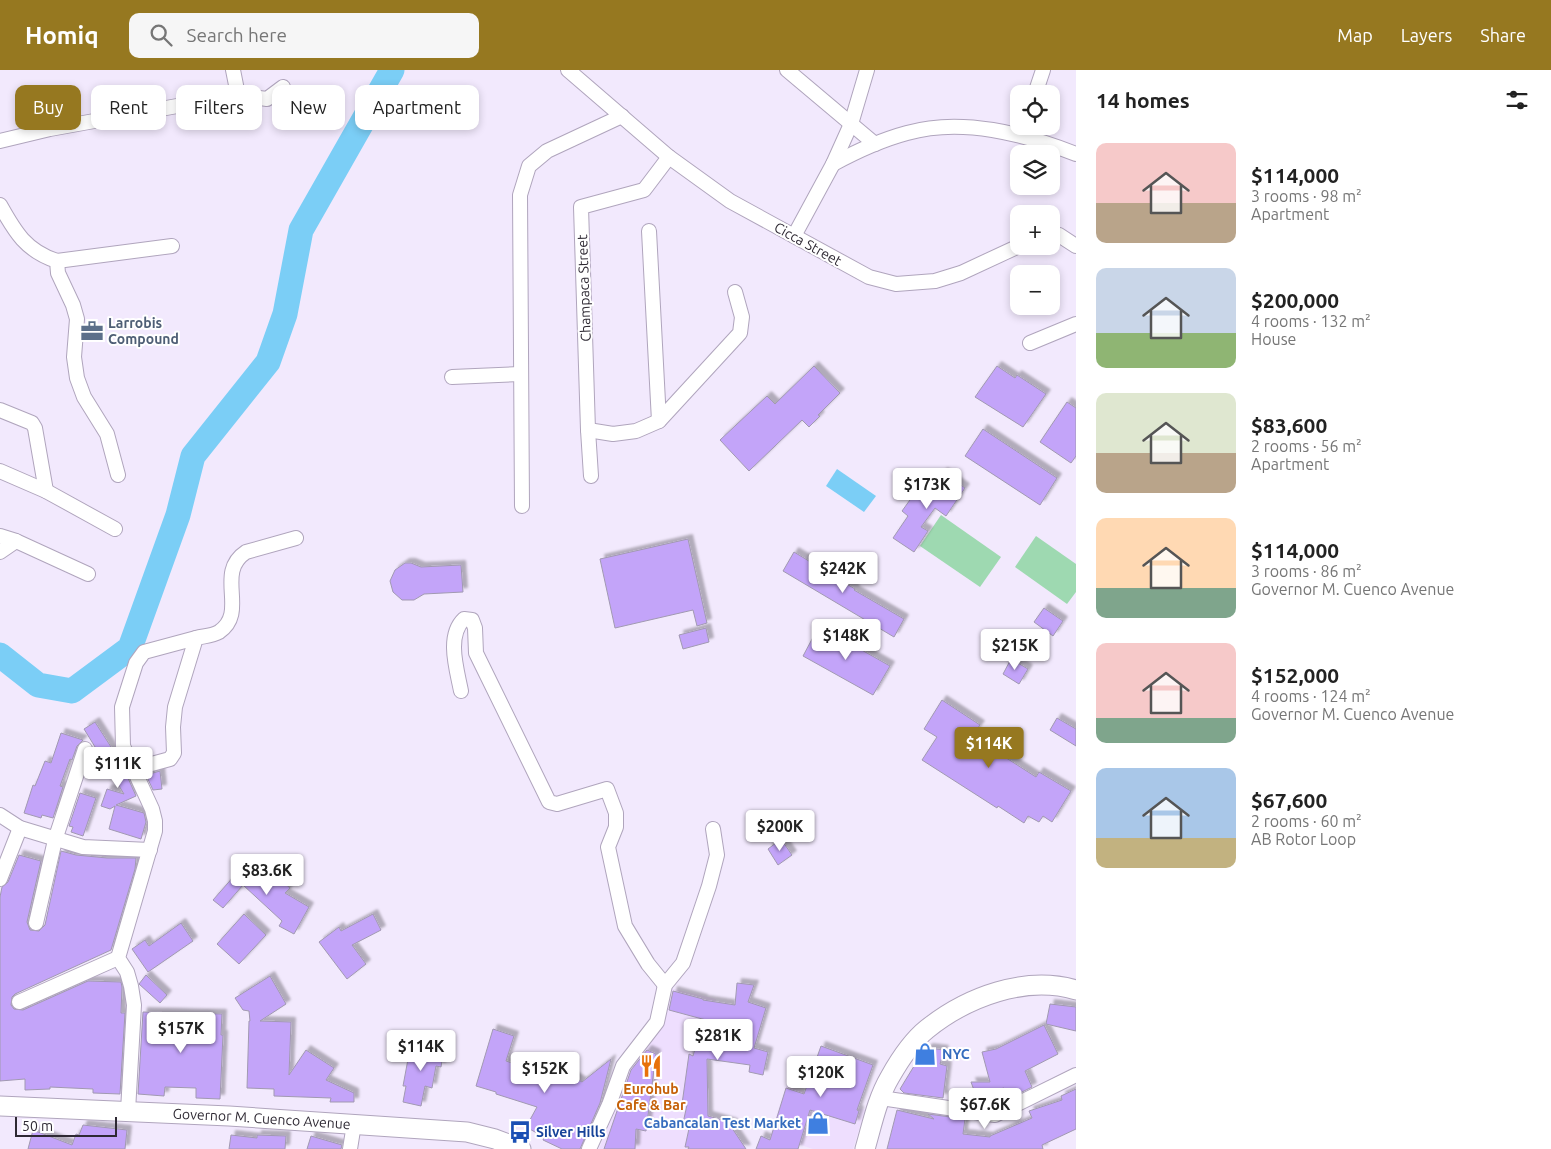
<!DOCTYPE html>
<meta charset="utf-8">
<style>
body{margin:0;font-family:Ubuntu,sans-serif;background:#f6f6f6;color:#222;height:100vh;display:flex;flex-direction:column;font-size:19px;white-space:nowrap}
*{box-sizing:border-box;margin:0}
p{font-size:16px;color:#767676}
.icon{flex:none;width:28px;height:28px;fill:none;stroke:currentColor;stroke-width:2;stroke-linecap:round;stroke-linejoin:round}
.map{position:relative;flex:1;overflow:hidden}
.details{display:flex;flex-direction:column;background:#fff;width:475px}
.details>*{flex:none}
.guide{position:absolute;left:15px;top:15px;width:475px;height:45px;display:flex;gap:10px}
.buttons{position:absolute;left:1010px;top:15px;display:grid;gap:10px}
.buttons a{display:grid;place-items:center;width:50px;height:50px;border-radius:10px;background:#fff;box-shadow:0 2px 8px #0003;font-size:25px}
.scale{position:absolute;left:15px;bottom:12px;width:102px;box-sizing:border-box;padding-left:5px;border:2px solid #2e2933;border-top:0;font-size:14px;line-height:18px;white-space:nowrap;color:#2e2933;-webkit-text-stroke:4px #fff;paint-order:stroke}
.price{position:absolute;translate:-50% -42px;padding:0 11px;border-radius:5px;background:#fff;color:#222;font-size:16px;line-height:32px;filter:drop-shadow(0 1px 2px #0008)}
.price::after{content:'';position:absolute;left:50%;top:30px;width:15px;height:11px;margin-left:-8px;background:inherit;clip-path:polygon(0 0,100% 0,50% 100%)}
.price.selected{background:#967820;color:#fff}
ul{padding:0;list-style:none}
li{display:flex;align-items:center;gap:15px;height:125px;padding:0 20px}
li span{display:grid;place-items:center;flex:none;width:140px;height:100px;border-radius:10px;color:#555}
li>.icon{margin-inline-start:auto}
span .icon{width:60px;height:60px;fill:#fffc;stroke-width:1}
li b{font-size:21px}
h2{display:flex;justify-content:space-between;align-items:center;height:60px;padding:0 20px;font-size:21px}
.pill{padding:0 18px;border-radius:10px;background:#fff;box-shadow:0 2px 8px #0003;font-size:18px;line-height:45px}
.pill.selected{background:#967820;color:#fff}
header{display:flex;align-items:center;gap:30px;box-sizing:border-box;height:70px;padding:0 25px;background:#967820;color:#fff}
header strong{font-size:24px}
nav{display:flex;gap:28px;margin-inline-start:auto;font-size:18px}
.search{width:350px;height:45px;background:#f6f6f6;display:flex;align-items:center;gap:12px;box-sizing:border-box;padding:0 18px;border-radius:10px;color:#767676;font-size:19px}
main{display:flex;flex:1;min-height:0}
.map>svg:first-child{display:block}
</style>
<header>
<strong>Homiq</strong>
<div class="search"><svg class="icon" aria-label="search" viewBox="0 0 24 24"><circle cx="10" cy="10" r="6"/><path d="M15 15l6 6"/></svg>Search here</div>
<nav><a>Map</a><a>Layers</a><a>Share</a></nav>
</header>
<main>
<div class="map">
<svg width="1076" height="1079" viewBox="0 0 1076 1079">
<defs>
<filter id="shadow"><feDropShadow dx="4.5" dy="-4.5" stdDeviation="1" flood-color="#0004"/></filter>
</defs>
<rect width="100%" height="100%" fill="#f2e9fd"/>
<!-- built -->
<g fill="#eedefe">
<path d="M666 917 716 929 708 975 710 1079H599L615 1040 627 992 647 970Z"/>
<path d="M786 1016 865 1040 853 1079H813L770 1065Z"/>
</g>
<!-- green -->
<g fill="#9ed9b1">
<path d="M941 445 1001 487 980 517 920 476Z"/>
<path d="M1036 466 1076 494V522L1067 534 1015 497Z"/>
</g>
<!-- water -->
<path fill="#7bcef6" d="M837 399 876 426 864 442 826 416Z"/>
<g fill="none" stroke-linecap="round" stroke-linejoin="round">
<!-- river -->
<path stroke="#7bcef6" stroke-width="25" d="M0 585 38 615 72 621 130 578 178 445 193 386 268 292 285 244 301 160 392 0"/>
</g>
<!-- building -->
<g fill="#c3a4f9" stroke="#a199b1" filter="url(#shadow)">
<path d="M814 296 840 323 818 345 820 346 809 357 802 350 749 401 720 370 767 326 775 334Z"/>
<path d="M997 296 1015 308 1017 305 1046 324 1023 357 975 327Z"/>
<path d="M1067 332 1076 338V386L1071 393 1040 372Z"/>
<path d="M983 359 1057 408 1040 435 965 386Z"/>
<path d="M943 402 965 418 946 446 935 438 921 457 928 461 914 482 893 468 908 446 902 441 920 416 929 422Z"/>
<path d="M688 469 707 553 697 556 693 540 615 558 600 489Z"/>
<path d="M794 482 855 519 854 520 904 549 894 567 783 501Z"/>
<path d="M405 493H411L421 497 461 495 463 522 424 524 414 530H402L393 522 390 511 395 500Z"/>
<path d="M1044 538 1063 551 1053 566 1034 552Z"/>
<path d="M819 556 890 596 873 625 803 586Z"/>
<path d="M706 558 709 572 683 579 679 565Z"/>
<path d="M1011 589 1028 599 1019 614 1003 604Z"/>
<path d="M942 630 980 655 972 666 1036 707 1039 702 1071 721 1052 752 1043 746 1039 752 1028 746 1024 753 998 736 997 738 922 690 937 667 924 659Z"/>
<path d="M1057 648 1076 659V676L1050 660Z"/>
<path d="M95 652 113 680 115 679 136 726 116 735 144 743 146 752 141 769 109 759 115 736 110 739 101 736 107 719 124 724 84 659Z"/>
<path d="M61 663 83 670 77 676 72 690 70 689 60 716 63 717 53 748 42 745 41 748 24 743 33 715 35 716 45 691 51 693Z"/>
<path d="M160 701 162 719 153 720 146 705Z"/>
<path d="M80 723 96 728 83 766 71 762 73 757 69 756Z"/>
<path d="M781 769 792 785 778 795 768 779Z"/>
<path d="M61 781 76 785 107 788H136L135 799 111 880 15 924 12 927 11 935 14 939 23 940 88 911 121 912 122 917 121 943H125L120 1024 93 1023V1019L50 1017V1019L25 1020V1009L0 1011V827L2 817 8 812 19 785 41 791 27 852 30 860 39 861 45 855Z"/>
<path d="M264 795 290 818 285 823 309 837 294 864 279 856 282 851 243 815 223 838 213 830 242 797 253 807Z"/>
<path d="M244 844 266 865 239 894 217 874Z"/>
<path d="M373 844 381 860 352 875 366 894 347 909 319 872 339 857 341 861Z"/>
<path d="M181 853 193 871 148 902 132 879 145 870 149 876Z"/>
<path d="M146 905 167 925 160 933 139 914Z"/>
<path d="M270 906 286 934 260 951 291 952 289 1005 306 980 334 998 326 1010 354 1023V1032H330L331 1028 274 1026V1019L247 1018 249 951H250L249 941 243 940 235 928Z"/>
<path d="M737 913 754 915 748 932 766 938 754 978 768 982 763 1005 749 1002 750 995 707 989 708 1046 733 1053 732 1058 746 1079H688L689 1077H685L690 1054 683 1053 687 1035 682 1034 689 984 693 986 696 975 706 977V950L669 940 673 921 703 929V930L735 935Z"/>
<path d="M1050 934 1076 937V961L1046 954Z"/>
<path d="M143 942 222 944 221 965H223L220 1029 196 1028V1018L165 1017 164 1026 138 1024Z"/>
<path d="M1044 955 1058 984 1025 1001 1032 1017 1008 1029 1004 1018 985 1023V1035L979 1034 971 1012H990L982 982 996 979Z"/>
<path d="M493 959 514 966 506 991 531 999 529 1006 550 1012 559 997 582 1012 611 989 600 1033 580 1079H562L543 1070 544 1067 526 1057 537 1037 496 1024V1022L476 1016Z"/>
<path d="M411 973 444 979 441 997 436 996 432 1018 425 1016 421 1036 403 1032 406 1016H403Z"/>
<path d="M821 976 873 995 857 1040 859 1041 855 1054 810 1040 798 1079H756L761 1066 770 1070 786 1018 804 1024Z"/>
<path d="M928 978 944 980 940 994 947 996 943 1028 904 1023 900 1019 919 988Z"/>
<path d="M647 980 656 984 646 1061 636 1059 635 1079H604L631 1000Z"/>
<path d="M1076 1019V1059L1042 1075 1043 1079H887L897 1040 934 1049 928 1044 965 1049 963 1064 990 1067V1066L1032 1048 1029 1041 1062 1030 1061 1026Z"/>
<path d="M83 1055 127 1060 125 1079H28L33 1060 72 1075 76 1064 79 1065Z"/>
<path d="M231 1065 257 1068V1065L286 1066 285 1079H229Z"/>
<path d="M311 1066 342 1075 341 1079H307Z"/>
</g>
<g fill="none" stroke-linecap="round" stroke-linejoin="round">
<defs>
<g id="street">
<path d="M233 0 238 25"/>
<path d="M568 0 669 87 730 131 869 207 896 214 935 211 961 203 1019 176"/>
<path d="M787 0 875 74"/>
<path d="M1035 24 1043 0"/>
<path d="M0 71 50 59 238 25 267 29 283 17"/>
<path d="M833 94C857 81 881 70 907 63 962 47 1024 64 1076 84"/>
<path d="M0 135C15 162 26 181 57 191L58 203 73 235 77 249 74 287 77 308 84 327 107 364 118 405"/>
<path d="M649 161 659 351"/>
<path d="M1051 164 1059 165 1076 176"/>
<path d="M794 166 833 94 851 54 867 0"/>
<path d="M57 191 172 176"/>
<path d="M1030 273 1076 254"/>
<path d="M452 307 520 304"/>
<path d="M0 340 32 353 35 358 46 421"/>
<path d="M588 360 613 364 636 361 659 351 740 263 742 247 735 222"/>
<path d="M0 401 46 421 115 459"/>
<path d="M591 406 588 360 581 137 644 120 669 87"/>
<path d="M522 436 520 125 529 96 547 81 622 46"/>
<path d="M0 466 16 471 88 504"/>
<path d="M0 482 16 471"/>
<path d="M461 621C457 600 446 566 464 549L472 550 475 558 476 583 549 732 557 734 607 719 616 743V757L608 777 625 856 648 894 665 915"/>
<path d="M133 699 170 689 174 683 173 657 175 637 196 568C204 566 212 566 219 562 249 542 214 503 246 482L296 468"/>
<path d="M0 745 20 758 83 777 150 780"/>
<path d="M0 809 20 758"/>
<path d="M36 853 55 770 85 679"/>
<path d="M19 932 118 888"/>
<path d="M881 1028 995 1045 1076 1005"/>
<path d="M128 1041 134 935 131 916 127 902 118 888 155 761V751L152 739 123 676 122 637 136 593 144 582 196 568"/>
<path d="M350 1079 354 1054"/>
<path d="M589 1079 609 1035 623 996 657 952 665 915 683 893 709 816 717 785 713 759"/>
</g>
<g id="secondary">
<path id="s1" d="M0 1036 229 1046 467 1062 495 1069 521 1079"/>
<path d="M865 1079C872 1055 877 1029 890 1007 899 991 912 971 927 959 967 927 1025 905 1076 920"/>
</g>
</defs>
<!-- street casing -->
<use href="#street" stroke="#b0a5bd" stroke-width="16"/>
<!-- secondary casing -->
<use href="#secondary" stroke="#b0a5bd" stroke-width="21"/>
<!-- street -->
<use href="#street" stroke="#fff" stroke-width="14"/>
<!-- secondary -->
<use href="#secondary" stroke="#fff" stroke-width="19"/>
</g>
<!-- icons -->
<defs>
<symbol id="office-bare" viewBox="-9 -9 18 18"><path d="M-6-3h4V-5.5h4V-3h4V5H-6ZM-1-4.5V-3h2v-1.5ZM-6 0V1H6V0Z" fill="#5c6f8a" stroke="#fff" stroke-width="2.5" paint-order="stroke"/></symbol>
<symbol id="shop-bare" viewBox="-9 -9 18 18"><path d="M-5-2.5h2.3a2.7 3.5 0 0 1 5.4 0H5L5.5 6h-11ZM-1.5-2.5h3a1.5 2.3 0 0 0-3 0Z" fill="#3f7fe0" stroke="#fff" stroke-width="2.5" paint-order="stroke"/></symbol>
<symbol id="restaurant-bare" viewBox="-9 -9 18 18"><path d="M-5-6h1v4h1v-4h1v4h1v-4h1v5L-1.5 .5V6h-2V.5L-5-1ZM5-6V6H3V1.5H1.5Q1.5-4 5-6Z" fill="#e8710a" stroke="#fff" stroke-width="2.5" paint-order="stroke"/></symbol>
<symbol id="bus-bare" viewBox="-9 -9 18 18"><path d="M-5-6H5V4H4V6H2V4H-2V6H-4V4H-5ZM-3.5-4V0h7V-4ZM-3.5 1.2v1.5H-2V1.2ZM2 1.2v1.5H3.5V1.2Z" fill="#1a4fb4" stroke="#fff" stroke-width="2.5" paint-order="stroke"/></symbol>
</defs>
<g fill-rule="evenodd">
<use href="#office-bare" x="76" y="245" width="32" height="32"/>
<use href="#shop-bare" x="909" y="968" width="32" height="32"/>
<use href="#restaurant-bare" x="635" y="980" width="32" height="32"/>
<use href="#shop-bare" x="802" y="1037" width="32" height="32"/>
<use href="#bus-bare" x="504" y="1046" width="32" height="32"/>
</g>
<g text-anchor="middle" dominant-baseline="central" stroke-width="4" stroke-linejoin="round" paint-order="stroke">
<!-- street labels -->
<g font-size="14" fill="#2e2933" stroke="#fff">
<text transform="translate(808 174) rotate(29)">Cicca Street</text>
<text transform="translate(584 218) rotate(-92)">Champaca Street</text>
<text stroke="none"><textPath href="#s1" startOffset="262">Governor M. Cuenco Avenue</textPath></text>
</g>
<!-- service labels -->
<g font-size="14" font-weight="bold" fill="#4e5e75" stroke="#fff" text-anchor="start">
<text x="108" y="253">Larrobis<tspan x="108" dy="16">Compound</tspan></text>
</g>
<!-- shop labels -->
<g font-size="14" font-weight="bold" fill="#366cbe" stroke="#fff" text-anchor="start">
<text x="942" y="984">NYC</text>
<text x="801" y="1053" text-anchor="end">Cabancalan Test Market</text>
</g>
<!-- food labels -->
<g font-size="14" font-weight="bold" fill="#c56008" stroke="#fff">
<text x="651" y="1019">Eurohub<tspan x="651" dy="16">Cafe &amp; Bar</tspan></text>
</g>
<!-- transit labels -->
<g font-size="14" font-weight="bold" fill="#164399" stroke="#fff" text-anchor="start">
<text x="536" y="1062">Silver Hills</text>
</g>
</g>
</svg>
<div class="buttons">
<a><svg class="icon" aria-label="locate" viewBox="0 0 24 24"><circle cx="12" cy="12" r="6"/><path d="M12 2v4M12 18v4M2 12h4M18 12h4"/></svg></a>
<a><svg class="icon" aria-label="layers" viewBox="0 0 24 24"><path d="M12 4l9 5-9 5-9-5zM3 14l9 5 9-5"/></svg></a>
<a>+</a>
<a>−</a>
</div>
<div class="scale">50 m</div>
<b class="price" style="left:927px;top:440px">$173K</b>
<b class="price" style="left:843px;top:524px">$242K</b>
<b class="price" style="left:846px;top:591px">$148K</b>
<b class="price" style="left:1015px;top:601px">$215K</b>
<b class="price selected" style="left:989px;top:699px">$114K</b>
<b class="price" style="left:118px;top:719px">$111K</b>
<b class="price" style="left:780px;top:782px">$200K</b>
<b class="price" style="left:267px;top:826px">$83.6K</b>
<b class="price" style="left:181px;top:984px">$157K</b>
<b class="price" style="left:718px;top:991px">$281K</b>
<b class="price" style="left:421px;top:1002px">$114K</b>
<b class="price" style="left:545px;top:1024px">$152K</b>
<b class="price" style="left:821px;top:1028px">$120K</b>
<b class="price" style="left:985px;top:1060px">$67.6K</b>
<div class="guide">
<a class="pill selected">Buy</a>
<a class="pill">Rent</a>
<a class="pill">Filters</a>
<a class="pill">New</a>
<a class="pill">Apartment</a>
</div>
</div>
<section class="details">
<h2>14 homes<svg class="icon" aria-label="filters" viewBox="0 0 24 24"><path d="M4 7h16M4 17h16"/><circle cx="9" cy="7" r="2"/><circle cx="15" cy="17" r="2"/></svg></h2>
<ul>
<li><span style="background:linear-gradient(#f6c9c9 60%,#b9a48a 0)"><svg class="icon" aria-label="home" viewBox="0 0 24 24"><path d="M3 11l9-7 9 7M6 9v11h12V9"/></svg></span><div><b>$114,000</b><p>3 rooms · 98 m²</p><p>Apartment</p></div></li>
<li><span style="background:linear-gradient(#c9d6e8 65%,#8fb573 0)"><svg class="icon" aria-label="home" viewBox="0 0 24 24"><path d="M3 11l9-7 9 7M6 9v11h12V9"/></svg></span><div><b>$200,000</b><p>4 rooms · 132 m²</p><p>House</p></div></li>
<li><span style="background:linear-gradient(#dfe7d0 60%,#b9a48a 0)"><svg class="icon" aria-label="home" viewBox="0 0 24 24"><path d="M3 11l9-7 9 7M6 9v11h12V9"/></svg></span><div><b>$83,600</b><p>2 rooms · 56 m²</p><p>Apartment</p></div></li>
<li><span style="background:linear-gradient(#ffd9b3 70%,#7fa58c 0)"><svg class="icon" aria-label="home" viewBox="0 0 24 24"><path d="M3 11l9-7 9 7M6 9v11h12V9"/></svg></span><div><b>$114,000</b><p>3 rooms · 86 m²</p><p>Governor M. Cuenco Avenue</p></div></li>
<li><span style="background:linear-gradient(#f6c9c9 75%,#7fa58c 0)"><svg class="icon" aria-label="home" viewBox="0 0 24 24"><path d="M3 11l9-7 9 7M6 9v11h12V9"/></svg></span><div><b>$152,000</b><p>4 rooms · 124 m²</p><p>Governor M. Cuenco Avenue</p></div></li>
<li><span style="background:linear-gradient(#a9c7e8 70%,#c2b280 0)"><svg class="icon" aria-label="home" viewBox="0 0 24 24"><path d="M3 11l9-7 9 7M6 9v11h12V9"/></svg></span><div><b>$67,600</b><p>2 rooms · 60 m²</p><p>AB Rotor Loop</p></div></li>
</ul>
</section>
</main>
